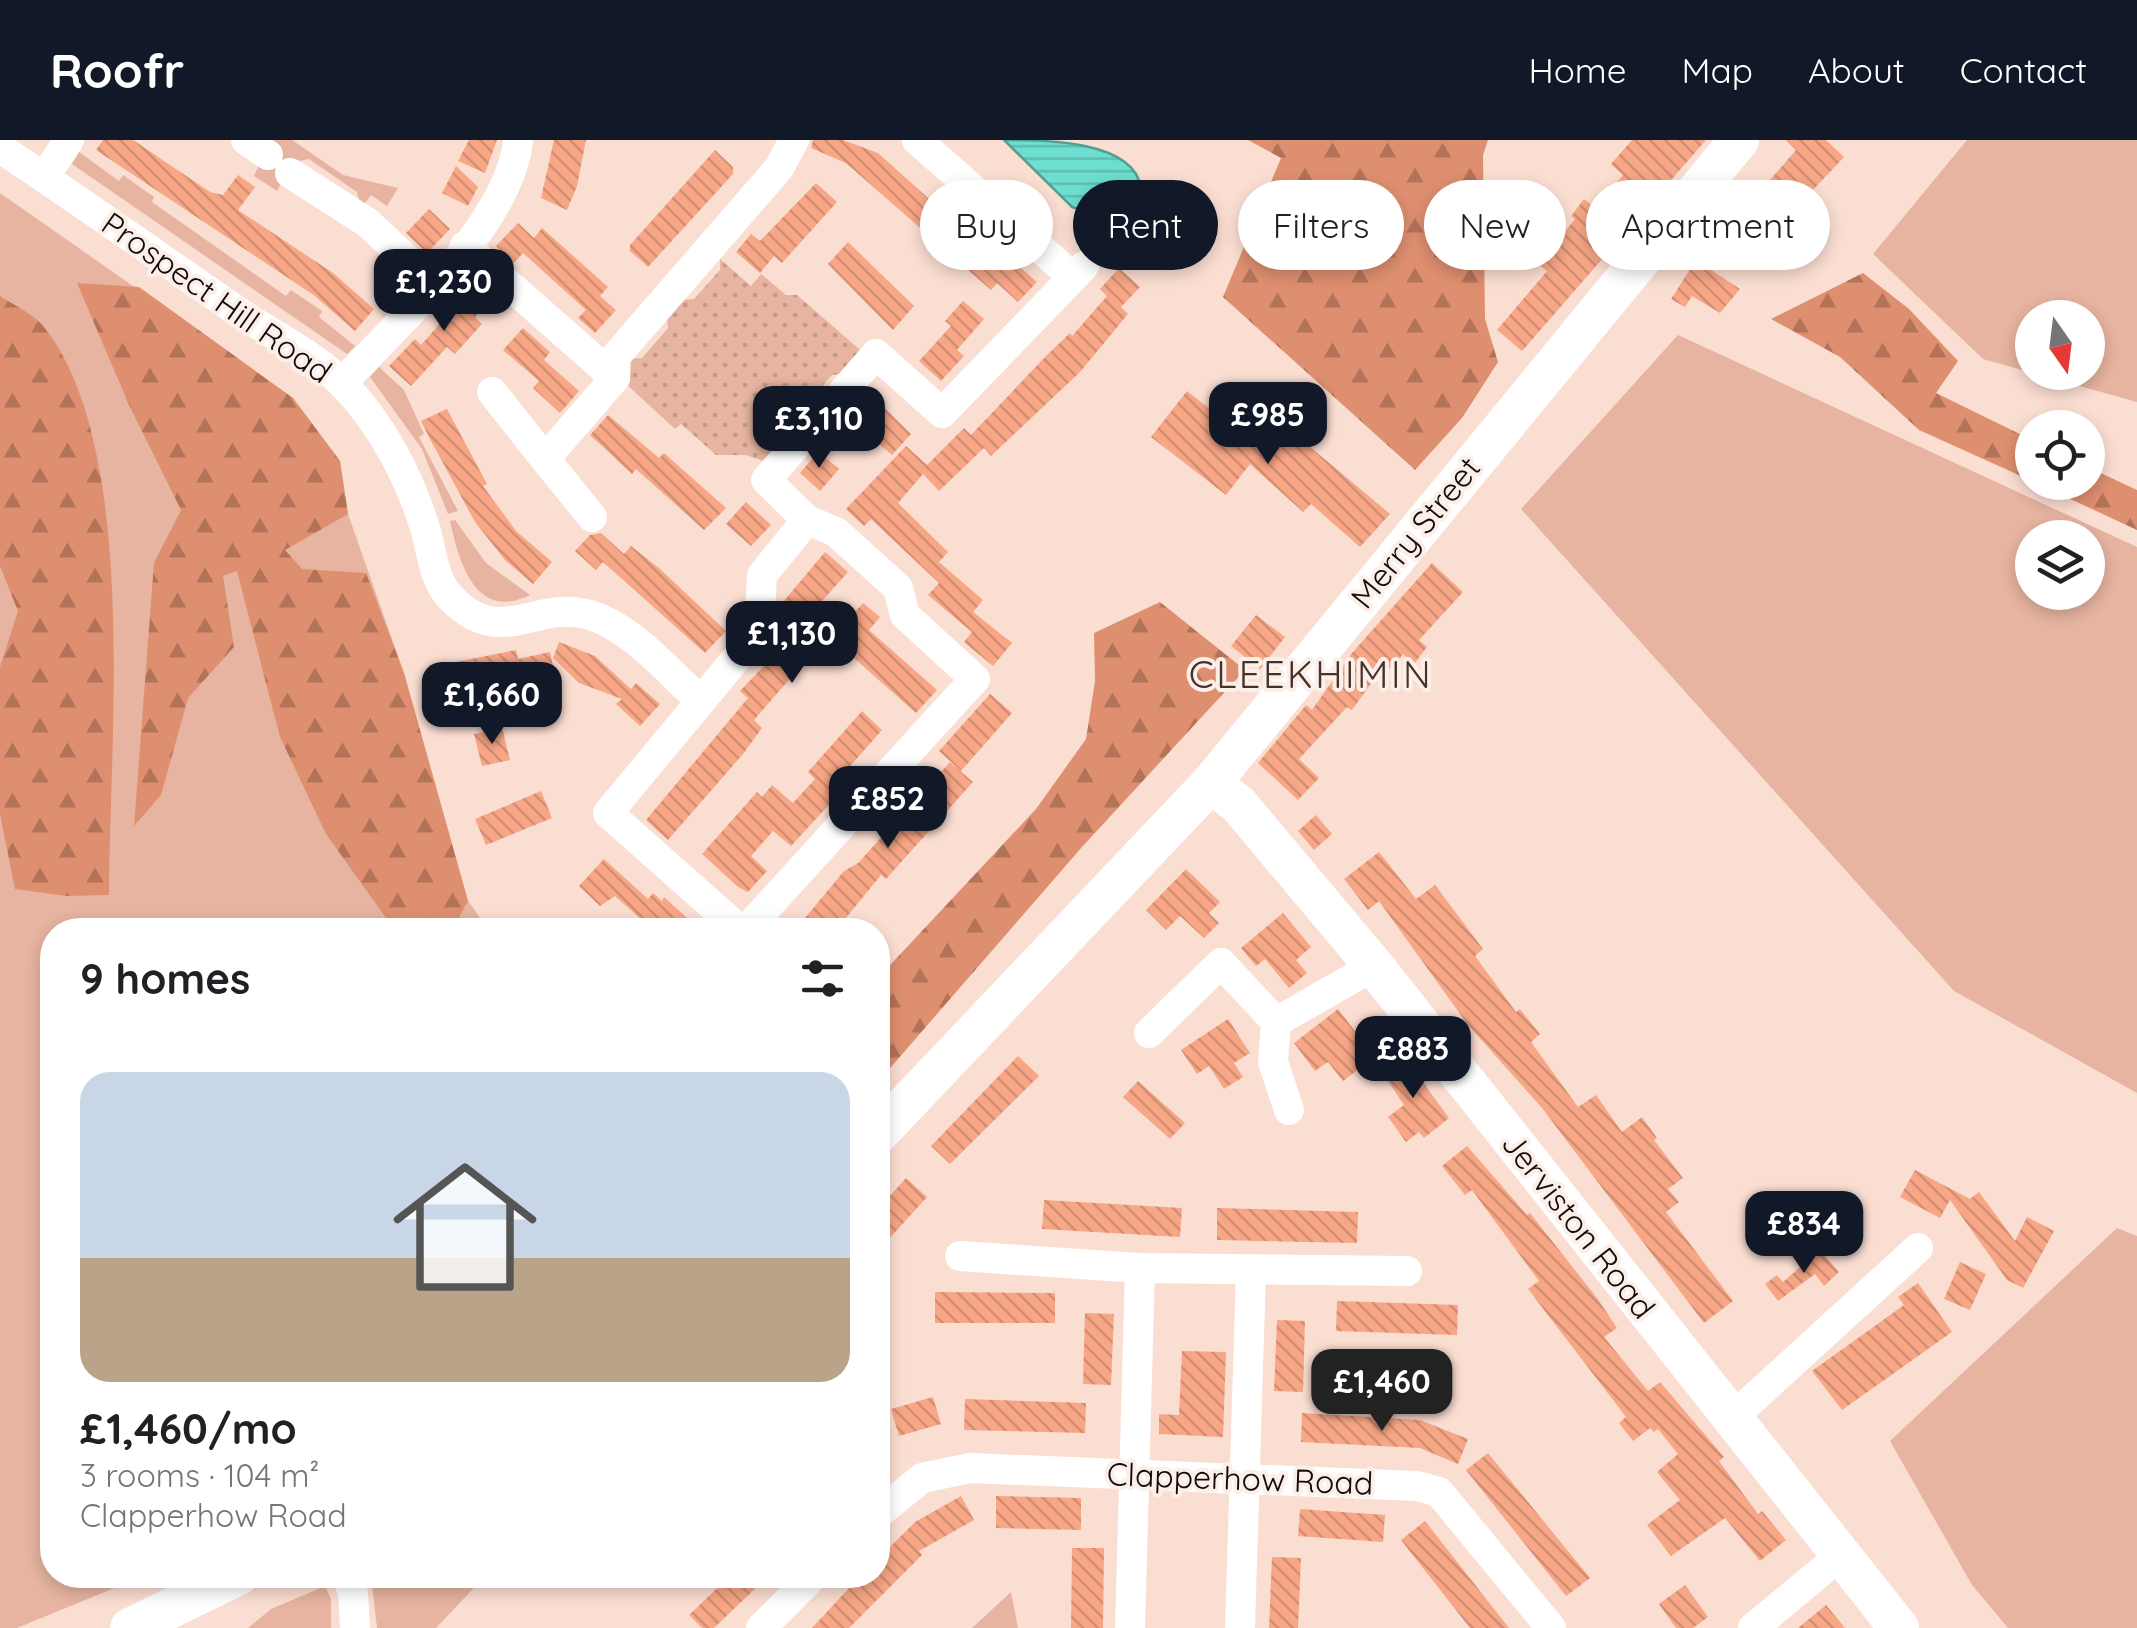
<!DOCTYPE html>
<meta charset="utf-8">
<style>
body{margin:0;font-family:Quicksand,sans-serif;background:#f2f2f2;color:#202124;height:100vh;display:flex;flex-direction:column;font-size:38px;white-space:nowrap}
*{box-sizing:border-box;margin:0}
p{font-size:32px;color:#757577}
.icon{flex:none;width:55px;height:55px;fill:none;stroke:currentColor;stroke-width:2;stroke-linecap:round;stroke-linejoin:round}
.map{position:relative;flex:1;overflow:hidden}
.details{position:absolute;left:40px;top:778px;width:850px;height:670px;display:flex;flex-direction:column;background:#fff;border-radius:40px;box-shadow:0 5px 15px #0003}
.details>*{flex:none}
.guide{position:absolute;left:920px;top:40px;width:950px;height:90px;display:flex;gap:20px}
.needle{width:65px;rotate:166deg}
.buttons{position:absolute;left:2015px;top:160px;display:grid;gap:20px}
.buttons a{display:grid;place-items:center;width:90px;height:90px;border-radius:50%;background:#fff;box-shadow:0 5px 15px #0003;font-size:50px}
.price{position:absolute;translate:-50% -85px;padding:0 22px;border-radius:20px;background:#111827;color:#fff;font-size:32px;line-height:65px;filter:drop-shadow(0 2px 5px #0008)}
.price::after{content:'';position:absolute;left:50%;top:60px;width:30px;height:22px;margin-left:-15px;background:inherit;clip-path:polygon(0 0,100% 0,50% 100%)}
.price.on{background:#222;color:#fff}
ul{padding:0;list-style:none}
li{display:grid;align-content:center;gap:20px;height:530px;padding:0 40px}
li span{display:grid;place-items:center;height:310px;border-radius:30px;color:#555}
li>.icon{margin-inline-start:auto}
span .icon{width:180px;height:180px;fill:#fffc;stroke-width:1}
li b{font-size:42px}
h2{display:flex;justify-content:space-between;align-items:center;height:120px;padding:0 40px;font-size:42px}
.chip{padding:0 35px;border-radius:45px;background:#fff;box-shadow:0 5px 15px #0003;font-size:35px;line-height:90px}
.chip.on{background:#111827;color:#fff}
header{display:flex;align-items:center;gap:60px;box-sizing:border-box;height:140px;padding:0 50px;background:#111827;color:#fff}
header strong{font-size:48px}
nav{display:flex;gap:55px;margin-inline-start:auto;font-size:35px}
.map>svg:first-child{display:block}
</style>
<header>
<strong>Roofr</strong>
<nav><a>Home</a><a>Map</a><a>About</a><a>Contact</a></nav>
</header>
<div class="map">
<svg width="2137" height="1488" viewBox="0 0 2137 1488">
<defs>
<pattern id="forest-firs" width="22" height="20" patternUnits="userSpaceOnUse" patternTransform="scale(2.5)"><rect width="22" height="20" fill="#de8f6f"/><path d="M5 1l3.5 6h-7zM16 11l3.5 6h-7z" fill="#b37359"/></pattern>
<pattern id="park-dots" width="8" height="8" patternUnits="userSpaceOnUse" patternTransform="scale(2.5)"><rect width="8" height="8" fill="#e6b4a0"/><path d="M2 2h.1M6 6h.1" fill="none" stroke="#c49988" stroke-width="1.8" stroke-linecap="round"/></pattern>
<pattern id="water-rules" width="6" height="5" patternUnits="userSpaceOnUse" patternTransform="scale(2.5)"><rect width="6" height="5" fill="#6ddecf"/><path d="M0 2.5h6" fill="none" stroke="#5ebdb0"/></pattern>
<pattern id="building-back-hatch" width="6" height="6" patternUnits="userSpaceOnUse" patternTransform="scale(2.5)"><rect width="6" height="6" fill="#f7a686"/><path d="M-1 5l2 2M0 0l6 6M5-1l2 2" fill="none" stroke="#d38e72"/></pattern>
</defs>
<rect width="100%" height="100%" fill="#fbded2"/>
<!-- grass -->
<g fill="#e6b4a0" fill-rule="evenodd">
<path d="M271 0H292L343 35 398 48 387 66 371 55 361 68 357 52 309 19 293 22 277 51 254 36Z"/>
<path d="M1967 0H2137V262L1983 219 1873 114ZM2032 178H2088V232H2032Z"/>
<path d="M79 12 119 41 123 35 154 57 152 62 286 156 291 150 322 171 319 177 355 206 347 214 72 24Z"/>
<path d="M0 53 293 258 340 321 348 374 404 533 468 761 489 790H52V1435H146L17 1488H0Z"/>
<path d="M1678 195 2137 407V953L1954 851 1521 369ZM2032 398H2088V452H2032Z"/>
<path d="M379 227 404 250 424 294 419 297 458 371 448 374 422 309 370 237Z"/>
<path d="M455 380 486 423 530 455C475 482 459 421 450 381Z"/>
<path d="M2117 1088 2137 1096V1488H2008L1972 1445 1890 1301Z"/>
<path d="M371 1435H486L436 1488H377Z"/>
<path d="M325 1446 331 1459V1488H248L271 1469Z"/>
<path d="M1011 1452 1018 1488H972Z"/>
</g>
<!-- forest -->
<g fill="url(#forest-firs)">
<path d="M1248 0H1488L1483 15 1485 179 1498 222 1462 278 1415 330 1223 157 1281 18Z"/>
<path d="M1863 133 1909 169 1958 221 1936 253 2032 300V341L1919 290 1840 217 1771 179Z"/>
<path d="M77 143 139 147 293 258 340 321 348 374 285 410 302 429 366 433 404 533 468 761 452 790H401L391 785 326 694 280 597 237 431 223 436 234 507 188 558 161 655 134 686 154 423 181 370 129 265Z"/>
<path d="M0 156C13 165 34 174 44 187 140 308 109 604 109 755L66 756 15 749 0 674V527L18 471 0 426Z"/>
<path d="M2088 327 2137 350V390L2036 343 2088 342Z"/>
<path d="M1160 462 1245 530 1082 707 878 942V838L1036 669 1086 599 1095 541 1094 493Z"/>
</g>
<!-- park -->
<path fill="url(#park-dots)" d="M720 119 751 146 761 134 786 155H797L859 209 862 218 848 233 832 235 793 279 794 295 769 323 746 315H716L681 284 675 289 624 242 627 219 642 218 668 188 667 174 679 160 694 159 720 130Z"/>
<!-- water -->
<path fill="url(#water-rules)" stroke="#529e93" stroke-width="2.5" d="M1004 0C1044 0 1134 0 1141 48 1124 70 1099 78 1072 67Z"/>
<!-- building -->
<g fill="url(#building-back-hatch)">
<path d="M103 0H133L210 52 223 55 238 35 255 47 238 70 333 133 374 169 355 191 315 156 96 10Z"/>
<path d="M469 0H497L485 33 458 21Z"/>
<path d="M554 0H586L577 46 567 70 541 58Z"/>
<path d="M813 0H843L878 13 1008 130 1015 123 1037 142 1018 162 997 143 991 150 846 23 811 8Z"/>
<path d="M1632 0H1706L1522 211 1497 190 1547 131 1538 124 1575 79 1571 76 1584 59 1597 69 1623 35 1611 24Z"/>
<path d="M1786 0H1826L1844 17 1780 85 1752 61 1796 10Z"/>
<path d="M715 10 733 27V34L648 127 630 111V105Z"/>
<path d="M456 26 478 47 468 66 442 53Z"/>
<path d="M816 43 837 62 782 123 774 116 760 133 736 112 751 94 760 101Z"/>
<path d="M429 69 450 89 427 113 406 93Z"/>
<path d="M518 83 534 98 542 88 608 147 600 156 616 170 595 193 578 178 586 170 523 113 514 123 496 106Z"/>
<path d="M848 102 914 166 893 190 828 124Z"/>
<path d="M1696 120 1740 149 1720 173 1692 156 1685 167 1671 159Z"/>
<path d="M1119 128 1140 147 1121 167 1128 174 1080 232 991 316 984 308 939 351 923 334 898 363 948 412 939 422 983 460 973 472 1012 503 993 526 964 502 972 492 928 455 939 443 871 379 864 386 846 369 906 306 927 325 964 288 971 295 1046 216 1070 193 1072 196 1107 156 1100 149Z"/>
<path d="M467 139 490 160 475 177 482 184 455 214 447 207 411 246 389 226 415 199 421 205 458 163 451 157Z"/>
<path d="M963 161 984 179 957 210 964 216 941 241 919 221 951 186 945 181Z"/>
<path d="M523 188 550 212 544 220 579 251 560 273 533 248 539 241 503 210Z"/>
<path d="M1187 251 1262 310 1284 285 1390 374 1360 407 1311 364 1303 372 1250 324 1226 355 1151 297Z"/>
<path d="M868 252 911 294 892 315 846 276Z"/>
<path d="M447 269 487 344 483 346 516 391 552 422 533 444 505 420 475 382 430 299 421 281Z"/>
<path d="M608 275 659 318 664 313 726 368 704 390 636 329 632 334 590 295Z"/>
<path d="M818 312 839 329 820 351 800 333Z"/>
<path d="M746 362 771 385 751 406 726 384Z"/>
<path d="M601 393 624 414 631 406 660 429 726 491 705 513 603 422 596 430 575 411 590 395Z"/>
<path d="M825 412 848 432 821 462 845 483 863 463 880 477 869 490 937 550 916 573 837 503 824 518 815 510 754 580 762 588 743 614 668 700 646 680 748 558 740 551 806 482 783 462Z"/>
<path d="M1432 423 1463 452 1419 500 1427 507 1414 524 1403 514 1391 529 1385 524 1352 570 1347 567 1299 619 1319 638 1298 660 1258 623 1306 565 1312 570 1352 513Z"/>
<path d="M1256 475 1285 497 1260 529 1231 506Z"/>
<path d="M559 502 595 516 631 549 636 543 660 564 640 586 616 564 622 559 579 543 553 518Z"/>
<path d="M516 510 518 519 550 512 554 531 457 553 451 523Z"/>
<path d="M990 554 1012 573 961 631 939 611Z"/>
<path d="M862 571 882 590 829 650 836 657 791 706 773 691 751 716 767 731 748 752 738 747 702 714 757 652 762 657 772 645 793 663 815 639 808 632Z"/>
<path d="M502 588 510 620 482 626 474 594Z"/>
<path d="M950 622 973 642 886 739 881 735 836 790H795L844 731 858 723Z"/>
<path d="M541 651 552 678 486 705 475 679Z"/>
<path d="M1316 675 1332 694 1314 710 1298 691Z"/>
<path d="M1379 712 1416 759 1435 745 1483 809 1475 816 1516 872 1520 869 1540 894 1531 902 1578 967 1596 955 1622 992 1642 977 1657 998 1654 1000 1683 1038 1668 1049 1679 1062 1666 1072 1733 1161 1704 1183 1542 968 1468 885 1379 761 1368 770 1344 739Z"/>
<path d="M604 719 648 759 653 753 662 761 664 757 700 790H653L615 756 600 766 579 746Z"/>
<path d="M1186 729 1220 762 1209 773 1219 783 1204 798 1180 776 1166 790 1146 770Z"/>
<path d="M1283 773 1311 807 1296 820 1307 833 1289 848 1265 819 1256 826 1241 808Z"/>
<path d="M1338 869 1375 917 1343 941 1328 922 1315 931 1294 903Z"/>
<path d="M1228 879 1250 913 1234 923 1243 937 1224 949 1209 926 1197 934 1181 910Z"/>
<path d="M1402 914 1449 978 1424 998 1419 992 1406 1002 1388 977 1404 965 1380 929Z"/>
<path d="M1018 916 1039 936 950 1024 931 1006Z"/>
<path d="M1138 941 1185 983 1170 999 1123 957Z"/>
<path d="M1467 1006 1527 1075 1530 1073 1597 1158 1617 1188 1604 1197 1648 1251 1660 1242 1724 1317 1719 1321 1758 1374 1762 1371 1786 1400 1760 1421 1725 1378 1671 1416 1647 1385 1680 1360 1657 1332 1678 1314 1658 1289 1654 1292 1650 1288 1633 1301 1619 1283 1626 1277 1528 1149 1539 1141 1472 1050 1465 1055 1442 1026Z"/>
<path d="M1915 1030 1970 1059 1979 1052 2015 1101 2027 1077 2054 1091 2023 1148 2007 1140 1950 1060 1940 1078 1900 1057Z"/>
<path d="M906 1038 927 1057 878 1111V1069Z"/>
<path d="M1044 1060 1182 1068 1180 1097 1042 1089Z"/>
<path d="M1217 1068 1358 1072 1357 1103 1217 1100Z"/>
<path d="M1820 1110 1839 1132 1824 1146 1815 1134 1778 1161 1765 1144 1777 1135 1783 1142Z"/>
<path d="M1960 1122 1986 1134 1970 1170 1944 1159Z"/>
<path d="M1918 1143 1952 1192 1842 1270 1812 1231 1904 1165 1898 1157Z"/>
<path d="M935 1152 1055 1153V1183H935Z"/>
<path d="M1337 1161 1458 1165 1457 1195 1336 1191Z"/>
<path d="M1085 1173 1114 1174 1111 1245 1083 1244Z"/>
<path d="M1277 1180 1305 1181 1303 1252 1274 1251Z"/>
<path d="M1182 1211 1226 1212 1223 1297 1159 1294V1274L1179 1275Z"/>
<path d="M933 1257 941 1284 899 1296 891 1269Z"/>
<path d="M965 1259 1086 1263 1085 1293 964 1290Z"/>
<path d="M1302 1273 1420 1280 1468 1299 1458 1324 1420 1308 1301 1302Z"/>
<path d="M1488 1313 1590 1438 1566 1456 1466 1330Z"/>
<path d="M961 1356 974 1380 919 1411 922 1415 849 1488H812L861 1435H878V1419L915 1382Z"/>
<path d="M996 1356 1081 1358V1390L996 1388Z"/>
<path d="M1300 1369 1385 1375 1383 1402 1298 1396Z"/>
<path d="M1425 1381 1509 1488H1470L1401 1400Z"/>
<path d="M1072 1408H1104L1103 1488H1071Z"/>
<path d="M1272 1417 1301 1418 1298 1488H1269Z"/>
<path d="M731 1435H751L760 1444 714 1488H702L689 1475Z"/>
<path d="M1685 1445 1708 1477 1693 1488H1676L1659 1464Z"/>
<path d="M1826 1465 1845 1488H1798Z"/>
</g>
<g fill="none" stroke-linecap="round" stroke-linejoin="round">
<!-- minor -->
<g stroke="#fff" stroke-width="30">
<path d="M246 0 268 15"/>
<path d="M917 0 1073 137"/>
<path d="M0 8C80 61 158 116 237 171 271 194 315 215 343 244 381 283 409 336 425 388 432 411 433 440 451 458 500 509 535 461 586 474 630 485 667 531 700 560"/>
<path d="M290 33 368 83 432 143"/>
<path d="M44 37 69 0"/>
<path d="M465 106 615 238 616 216 779 28 794 0"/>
<path d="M342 243C398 183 511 82 518 0"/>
<path d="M492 252 545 319"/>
<path d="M592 377 545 319 615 238"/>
<path d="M807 380 766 340 876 214 942 273 1084 126"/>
<path d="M740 790 608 673 759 491 762 435 807 380 836 392 898 448 905 475 975 539 746 790"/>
<path d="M1276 882 1273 922 1289 970"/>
<path d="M1149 893 1221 823 1276 882 1374 826"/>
<path d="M960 1116 1140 1128 1407 1131"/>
<path d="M1732 1278 1918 1108"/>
<path d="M878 1374 922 1338 970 1328 1417 1346 1439 1352 1551 1488"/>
<path d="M346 1435 353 1453 355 1488"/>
<path d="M761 1488 814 1435"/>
<path d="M1130 1488 1140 1128"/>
<path d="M1240 1488 1251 1131"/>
<path d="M1753 1488 1841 1415"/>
</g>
<!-- major -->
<g stroke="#fff" stroke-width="40">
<path d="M1211 643 1239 665 1374 826 1899 1488"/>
<path d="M878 994 1211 643 1739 0"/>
<path d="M130 1488 239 1435"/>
</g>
</g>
<g text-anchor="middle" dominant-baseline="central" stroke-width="8" stroke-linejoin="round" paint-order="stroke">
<!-- street labels -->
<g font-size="32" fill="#140a07" stroke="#fbefea">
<text transform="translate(217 157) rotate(35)">Prospect Hill Road</text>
<text transform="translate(1415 392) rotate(-51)">Merry Street</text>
<text transform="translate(1579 1085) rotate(52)">Jerviston Road</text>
<text transform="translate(1240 1338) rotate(2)">Clapperhow Road</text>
</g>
<!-- quarter labels -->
<g font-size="38" letter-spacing="2.5" fill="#473128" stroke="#fbefea">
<text x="1311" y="534">CLEEKHIMIN</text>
</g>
</g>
</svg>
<div class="buttons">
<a><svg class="needle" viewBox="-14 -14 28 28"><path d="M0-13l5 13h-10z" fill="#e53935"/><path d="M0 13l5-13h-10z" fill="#757577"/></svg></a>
<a><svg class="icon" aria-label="locate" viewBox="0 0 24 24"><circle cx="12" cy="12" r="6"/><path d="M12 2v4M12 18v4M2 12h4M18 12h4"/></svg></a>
<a><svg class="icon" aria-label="layers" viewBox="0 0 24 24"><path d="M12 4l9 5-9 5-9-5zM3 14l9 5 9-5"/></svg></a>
</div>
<b class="price" style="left:444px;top:194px">£1,230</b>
<b class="price" style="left:1268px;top:327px">£985</b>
<b class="price" style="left:819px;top:331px">£3,110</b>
<b class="price" style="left:792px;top:546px">£1,130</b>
<b class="price" style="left:492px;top:607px">£1,660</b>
<b class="price" style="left:888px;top:711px">£852</b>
<b class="price" style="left:1413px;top:961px">£883</b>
<b class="price" style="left:1804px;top:1136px">£834</b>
<b class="price on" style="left:1382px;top:1294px">£1,460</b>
<div class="guide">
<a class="chip">Buy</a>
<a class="chip on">Rent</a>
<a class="chip">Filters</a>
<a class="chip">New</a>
<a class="chip">Apartment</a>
</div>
<section class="details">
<h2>9 homes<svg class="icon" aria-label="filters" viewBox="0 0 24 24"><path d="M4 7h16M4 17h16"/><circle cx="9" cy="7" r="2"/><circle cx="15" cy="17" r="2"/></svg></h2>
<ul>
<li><span style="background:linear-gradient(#c9d6e8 60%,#b9a48a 0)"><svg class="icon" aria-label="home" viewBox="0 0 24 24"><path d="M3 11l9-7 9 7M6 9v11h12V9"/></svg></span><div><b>£1,460/mo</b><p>3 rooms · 104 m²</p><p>Clapperhow Road</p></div></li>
</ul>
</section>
</div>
